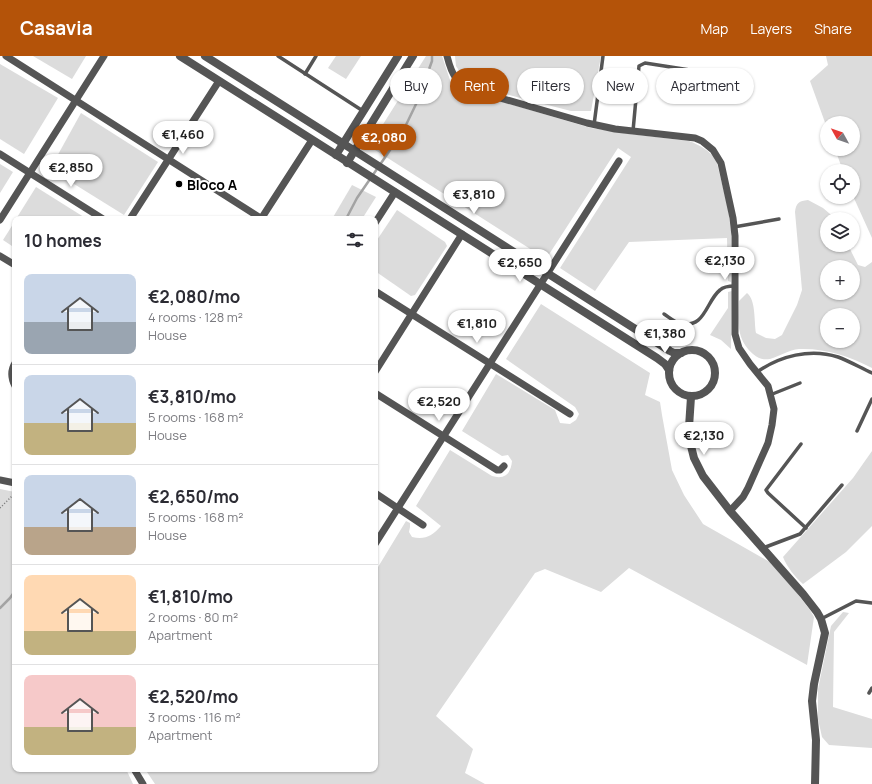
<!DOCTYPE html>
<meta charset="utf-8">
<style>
body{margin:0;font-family:Manrope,sans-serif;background:#f7f7f7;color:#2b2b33;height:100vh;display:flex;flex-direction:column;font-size:15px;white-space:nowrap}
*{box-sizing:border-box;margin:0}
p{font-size:13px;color:#7c7c81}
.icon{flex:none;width:22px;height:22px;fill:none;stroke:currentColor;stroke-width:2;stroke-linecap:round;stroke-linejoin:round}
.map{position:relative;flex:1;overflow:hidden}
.side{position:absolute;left:12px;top:160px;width:366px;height:556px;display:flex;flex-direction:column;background:#fff;border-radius:8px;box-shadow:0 1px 3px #0004}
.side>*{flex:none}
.guide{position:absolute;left:390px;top:12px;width:380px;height:36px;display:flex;gap:8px}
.needle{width:26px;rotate:310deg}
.tools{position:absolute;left:820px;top:60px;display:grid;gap:8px}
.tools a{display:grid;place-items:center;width:40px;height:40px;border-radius:50%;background:#fff;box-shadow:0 1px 3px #0004;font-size:20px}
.price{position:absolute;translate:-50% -34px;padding:0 9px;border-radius:14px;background:#fff;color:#222;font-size:13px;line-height:26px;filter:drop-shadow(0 1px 2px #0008)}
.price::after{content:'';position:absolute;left:50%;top:24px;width:12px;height:9px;margin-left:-6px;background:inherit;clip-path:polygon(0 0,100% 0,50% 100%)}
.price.active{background:#b45309;color:#fff}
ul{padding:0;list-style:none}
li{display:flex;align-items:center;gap:12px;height:100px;padding:0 12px}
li+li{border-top:1px solid #e1e1e2}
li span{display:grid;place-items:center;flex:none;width:112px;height:80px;border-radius:8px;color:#555}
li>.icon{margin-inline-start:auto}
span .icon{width:48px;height:48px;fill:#fffc;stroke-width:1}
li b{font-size:17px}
h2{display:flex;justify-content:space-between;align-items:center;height:48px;padding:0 12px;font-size:17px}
.pill{padding:0 14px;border-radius:18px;background:#fff;box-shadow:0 1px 3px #0004;font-size:14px;line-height:36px}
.pill.active{background:#b45309;color:#fff}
header{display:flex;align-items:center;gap:24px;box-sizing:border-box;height:56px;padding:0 20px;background:#b45309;color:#fff}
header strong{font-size:19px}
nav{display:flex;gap:22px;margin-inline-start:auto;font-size:14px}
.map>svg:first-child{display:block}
</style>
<header>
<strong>Casavia</strong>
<nav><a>Map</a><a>Layers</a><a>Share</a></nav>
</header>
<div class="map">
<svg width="872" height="728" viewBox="0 0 872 728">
<rect width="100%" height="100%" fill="#fff"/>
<!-- green -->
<g fill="#dcdcdc" fill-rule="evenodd">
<path d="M33 0H86L72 23Z"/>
<path d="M336 0H361L346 23 328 12Z"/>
<path d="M426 0H442L451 27 456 32 591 72 630 78 689 85C700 89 709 95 716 103L728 152 731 175V226L728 225 727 182 629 186 595 235 560 212 631 101 618 92 546 203 372 92 370 89Z"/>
<path d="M455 0H601L591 55H571L493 35 465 24 456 10Z"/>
<path d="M826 0H872V182L853 140V115H843L835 93H853V67H827V72L810 25 828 9Z"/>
<path d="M0 8 58 42 24 98 0 83Z"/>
<path d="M81 57 158 106 124 159 50 113Z"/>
<path d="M0 108 13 116 0 137Z"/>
<path d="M352 129 376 141 362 163H332Z"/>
<path d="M36 131 87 163H16Z"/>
<path d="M808 144 823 152 836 163H827V189H848L858 209 865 211 872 206V312C849 300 825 292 799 293 789 294 780 300 770 303 763 304 759 303 753 298 736 283 738 266 739 245L747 237C756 244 754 265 756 277L766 282 775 283 782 279 797 249 802 234 795 156C796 147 799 145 808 144ZM827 211H853V237H827ZM827 259H853V285H827Z"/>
<path d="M397 154 445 186 447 190 415 239 411 240 375 215V187Z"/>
<path d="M15 165V192L3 184Z"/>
<path d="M732 235 731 293 721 284 710 279 728 252V236Z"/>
<path d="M541 248 650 317 645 339 660 346 662 359 672 414 684 439 703 468 775 509 810 554 814 561 807 609 629 512 601 536 545 513 535 517 436 660 473 693 465 717 485 728H155L145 713H375V516L406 465 410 467V471L409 476 412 481C425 484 432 480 441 470L416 450 450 394 492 420C505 424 511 417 512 405L508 399 502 400 462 375 496 318 555 354 560 367 570 368 576 364 579 358 575 351 506 303Z"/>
<path d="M872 395V470L846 496 803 528C795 521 787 511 783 501L853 422Z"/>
<path d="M0 433 15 436V713H126L133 728H0Z"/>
<path d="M843 556 849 557 834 576 833 651 872 663V692L829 689 822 681 818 663V633L831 570Z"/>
</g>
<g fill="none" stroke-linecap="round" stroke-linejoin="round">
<!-- stream -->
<g stroke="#a3a3a3" stroke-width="2.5">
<path d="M346 163 357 142 388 97 405 71 418 44 432 5V0"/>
<path d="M0 552 10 542 15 535"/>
</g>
<!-- path -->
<path stroke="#777" stroke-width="1.5" stroke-dasharray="1 2" stroke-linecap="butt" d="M0 452 15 437"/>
<!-- service -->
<g stroke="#555" stroke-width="3.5">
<path d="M278 0 363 55"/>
<path d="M305 18 316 0"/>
<path d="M594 69 603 0"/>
<path d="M633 75 639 10 645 7 690 14"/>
<path d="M734 171 779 163"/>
<path d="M664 258C669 261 674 266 680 267 705 274 706 245 720 234 724 230 730 230 735 230"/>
<path d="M757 316C780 300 810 292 838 301 849 305 861 312 872 317"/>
<path d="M770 339 800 327"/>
<path d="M857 375 872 343"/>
<path d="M801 388 766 434 768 437 806 472"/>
<path d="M763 492 800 478 842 429"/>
<path d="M821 563 856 545 872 547"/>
<path d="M869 637 872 632"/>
</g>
<!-- minor -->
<g stroke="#555" stroke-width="7">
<path d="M6 0 262 163"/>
<path d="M447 0C452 20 456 27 476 35L587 67 615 73 695 82 702 85 713 94 721 107 733 162 735 180V278L739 292 750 308 768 330 774 353 772 369 768 387 748 432 743 441 730 455"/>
<path d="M0 98 103 163"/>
<path d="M130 163 219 25"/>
<path d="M261 163 312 84"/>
<path d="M0 164 104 0"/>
<path d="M375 167 395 136"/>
<path d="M0 200 15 209"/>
<path d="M375 235 570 358"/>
<path d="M15 307C10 315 11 322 15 330"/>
<path d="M375 316 462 178"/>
<path d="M375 337 497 414H500L504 410"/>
<path d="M0 424 15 427"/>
<path d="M375 437 423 469"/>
<path d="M375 488 619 105"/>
<path d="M134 713 143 728"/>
</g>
<!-- tertiary -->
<g stroke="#555" stroke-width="8">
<path d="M180 0 657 302 665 308 669 314"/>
<path d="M205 0 670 295 674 297H681"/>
<path d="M336 99 398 0"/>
<path d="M347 107 413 0"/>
<circle cx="692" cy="317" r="23"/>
<path d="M691 341 689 371 690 386 694 402 703 420 730 455 803 538 817 556 821 563 825 577 814 628 812 645 816 684 815 728"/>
</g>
</g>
<!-- markers -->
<circle fill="#000" stroke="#fff" stroke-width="1.5" cx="179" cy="128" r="4"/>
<g text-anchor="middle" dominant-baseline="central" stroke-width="4" stroke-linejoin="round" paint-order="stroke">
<!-- poi labels -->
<g font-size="14" font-weight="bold" fill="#000" stroke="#fff" text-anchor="start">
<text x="187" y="128">Bloco A</text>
</g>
</g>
</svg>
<div class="tools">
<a><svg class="needle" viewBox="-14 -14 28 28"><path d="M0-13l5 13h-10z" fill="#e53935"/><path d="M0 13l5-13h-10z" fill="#7c7c81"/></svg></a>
<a><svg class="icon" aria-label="locate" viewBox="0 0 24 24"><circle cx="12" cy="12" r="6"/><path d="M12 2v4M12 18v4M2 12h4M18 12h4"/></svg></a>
<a><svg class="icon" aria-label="layers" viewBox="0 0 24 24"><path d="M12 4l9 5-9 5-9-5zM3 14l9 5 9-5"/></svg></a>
<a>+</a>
<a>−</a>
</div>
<b class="price" style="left:183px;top:99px">€1,460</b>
<b class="price active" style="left:384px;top:102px">€2,080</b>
<b class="price" style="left:71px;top:132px">€2,850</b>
<b class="price" style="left:474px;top:159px">€3,810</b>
<b class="price" style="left:725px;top:225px">€2,130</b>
<b class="price" style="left:520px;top:227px">€2,650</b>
<b class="price" style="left:477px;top:288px">€1,810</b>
<b class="price" style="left:665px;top:298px">€1,380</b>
<b class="price" style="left:439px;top:366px">€2,520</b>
<b class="price" style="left:704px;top:400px">€2,130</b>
<div class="guide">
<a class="pill">Buy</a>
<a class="pill active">Rent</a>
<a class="pill">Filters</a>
<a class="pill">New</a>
<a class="pill">Apartment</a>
</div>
<section class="side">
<h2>10 homes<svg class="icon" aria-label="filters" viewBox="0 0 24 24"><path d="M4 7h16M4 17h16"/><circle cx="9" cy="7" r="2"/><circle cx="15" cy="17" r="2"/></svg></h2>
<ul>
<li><span style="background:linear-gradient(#c9d6e8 60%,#9aa5b1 0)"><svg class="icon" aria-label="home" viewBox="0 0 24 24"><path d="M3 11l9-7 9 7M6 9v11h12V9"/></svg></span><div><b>€2,080/mo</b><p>4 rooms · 128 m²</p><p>House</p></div></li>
<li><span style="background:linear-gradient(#c9d6e8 60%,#c2b280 0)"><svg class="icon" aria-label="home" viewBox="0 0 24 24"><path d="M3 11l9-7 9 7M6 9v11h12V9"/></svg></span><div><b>€3,810/mo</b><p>5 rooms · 168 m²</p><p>House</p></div></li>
<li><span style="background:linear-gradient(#c9d6e8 65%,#b9a48a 0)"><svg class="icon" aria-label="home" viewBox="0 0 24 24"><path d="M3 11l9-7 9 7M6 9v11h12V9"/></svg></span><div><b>€2,650/mo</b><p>5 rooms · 168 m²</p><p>House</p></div></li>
<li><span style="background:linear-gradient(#ffd9b3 70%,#c2b280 0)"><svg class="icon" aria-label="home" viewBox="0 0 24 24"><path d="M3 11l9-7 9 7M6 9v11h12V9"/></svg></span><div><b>€1,810/mo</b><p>2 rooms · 80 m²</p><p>Apartment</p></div></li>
<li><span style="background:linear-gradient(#f6c9c9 65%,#c2b280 0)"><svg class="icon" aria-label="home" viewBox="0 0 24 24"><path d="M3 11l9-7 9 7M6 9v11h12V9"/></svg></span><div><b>€2,520/mo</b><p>3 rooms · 116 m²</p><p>Apartment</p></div></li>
</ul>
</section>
</div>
